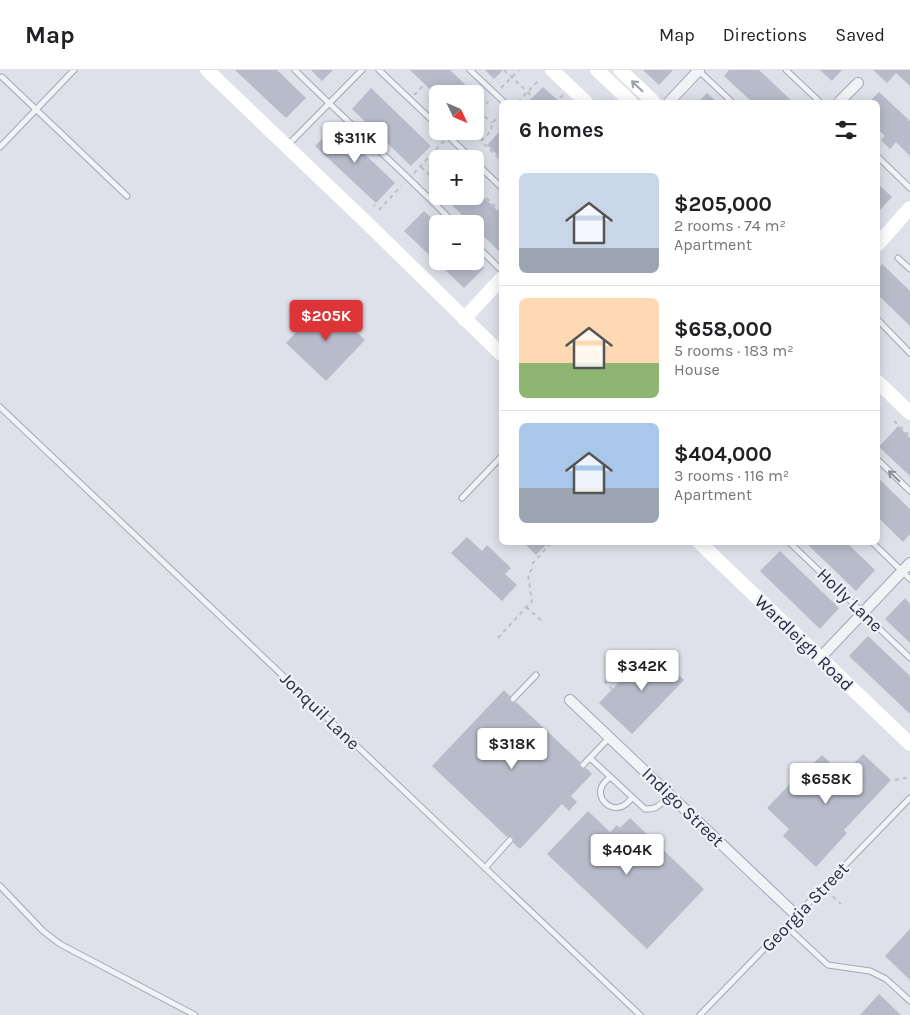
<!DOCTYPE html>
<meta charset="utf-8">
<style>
body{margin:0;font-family:Karla,sans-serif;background:#f6f6f6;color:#202124;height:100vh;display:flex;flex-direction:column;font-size:19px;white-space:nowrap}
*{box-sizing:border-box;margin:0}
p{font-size:16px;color:#757577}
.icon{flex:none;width:28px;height:28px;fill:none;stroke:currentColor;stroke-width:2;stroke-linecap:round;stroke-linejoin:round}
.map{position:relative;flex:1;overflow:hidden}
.drawer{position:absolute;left:499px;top:30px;width:381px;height:445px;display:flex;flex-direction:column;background:#fff;border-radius:8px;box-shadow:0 2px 12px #0003}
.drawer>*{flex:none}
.needle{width:32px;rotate:134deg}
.controls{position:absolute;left:429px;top:15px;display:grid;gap:10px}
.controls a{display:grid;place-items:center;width:55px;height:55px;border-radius:8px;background:#fff;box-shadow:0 2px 12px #0003;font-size:25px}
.price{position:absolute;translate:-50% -42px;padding:0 11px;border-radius:5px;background:#fff;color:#222;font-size:16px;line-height:32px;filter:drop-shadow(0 1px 2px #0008)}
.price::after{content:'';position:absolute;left:50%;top:30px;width:15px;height:11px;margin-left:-8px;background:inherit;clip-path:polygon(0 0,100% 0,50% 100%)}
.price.on{background:#dd3537;color:#fff}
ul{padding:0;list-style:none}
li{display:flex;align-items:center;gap:15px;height:125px;padding:0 20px}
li+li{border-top:1px solid #e0e0e0}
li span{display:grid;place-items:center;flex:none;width:140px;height:100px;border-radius:8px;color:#555}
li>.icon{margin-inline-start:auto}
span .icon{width:60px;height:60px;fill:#fffc;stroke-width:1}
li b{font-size:21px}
h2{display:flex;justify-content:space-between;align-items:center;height:60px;padding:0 20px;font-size:21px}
header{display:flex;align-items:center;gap:30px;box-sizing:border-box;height:70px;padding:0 25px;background:#fff;border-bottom:1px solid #e0e0e0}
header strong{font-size:24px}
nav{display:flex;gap:28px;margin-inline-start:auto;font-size:18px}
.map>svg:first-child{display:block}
</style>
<header>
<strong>Map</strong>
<nav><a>Map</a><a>Directions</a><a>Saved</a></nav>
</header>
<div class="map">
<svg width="910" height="945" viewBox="0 0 910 945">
<rect width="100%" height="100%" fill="#dee1ea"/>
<!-- building -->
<g fill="#b8bcca">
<path d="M235 0H277L306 28 286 48Z"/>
<path d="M311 0H333L322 11Z"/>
<path d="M410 0H450L475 24H435Z"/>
<path d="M485 0H503L494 9Z"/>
<path d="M643 0H673L659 15Z"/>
<path d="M729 0H759L793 32H752L724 6Z"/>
<path d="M820 0H842L832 11Z"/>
<path d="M873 0H910V16L896 3 887 13Z"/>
<path d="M543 17 560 32H528Z"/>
<path d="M371 18 431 76 411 96 352 39Z"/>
<path d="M879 22 910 51V86L896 72 890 79 881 70 885 66 878 59V32H869Z"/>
<path d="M707 23 717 32H698Z"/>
<path d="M335 56 395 113 376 133 315 76Z"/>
<path d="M501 60V88L487 75Z"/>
<path d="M878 114 892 127 878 142Z"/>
<path d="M475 119 501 144V183L475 158V154H471L443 126H475Z"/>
<path d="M424 141 438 154V191H477L484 198 464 218 404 161Z"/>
<path d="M882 194 910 221V256L878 225V200Z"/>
<path d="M325 232 365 270 326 311 286 273Z"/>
<path d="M898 356 910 368V406L879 377Z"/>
<path d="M878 408 910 439V464L903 472 878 447Z"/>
<path d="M467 467 482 481 487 475 511 498 505 504 517 515 502 531 451 483Z"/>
<path d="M523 472H549L536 485Z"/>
<path d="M805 472H846L875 500 856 521Z"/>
<path d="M780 481 839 538 820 559 760 501Z"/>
<path d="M905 528 910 534V573L885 549Z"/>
<path d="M868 566 910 606V644L849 586Z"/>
<path d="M651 579 684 610 632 664 599 633Z"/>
<path d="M504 620 510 626 509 630 510 632 514 633 516 632 580 692 579 694 580 698 582 699 586 698 592 704 571 726 577 732 569 741 562 734 520 779 513 773 514 770 513 767 510 766 507 767 432 696Z"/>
<path d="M863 684 891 710 844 760 847 763 816 797 783 766 789 759 767 738 792 712 793 713 800 705 801 706 822 685 843 705Z"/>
<path d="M588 741 610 762 617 755 620 758 630 748 704 819 647 879 547 784Z"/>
<path d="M910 859V910L885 886Z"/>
<path d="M879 924 901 945H860Z"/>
</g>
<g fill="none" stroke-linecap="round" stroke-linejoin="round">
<defs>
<g id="lane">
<path d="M295 0C347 52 403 101 455 154"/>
<path d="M379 0 438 56"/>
<path d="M470 0 504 32"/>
<path d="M698 0 732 32"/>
<path d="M786 0 820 32"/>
<path d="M2 7 127 126"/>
<path d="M443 61 472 89"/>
<path d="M287 76 362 0"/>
<path d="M0 77 74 0"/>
<path d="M878 87 910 118"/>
<path d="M475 92 501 117"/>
<path d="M475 174 501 200"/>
<path d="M898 188 910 199"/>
<path d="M878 250 910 283"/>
<path d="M0 337 640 945"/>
<path d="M878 390 910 421"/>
<path d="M462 428 501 387"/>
<path d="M789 472 910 588"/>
<path d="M872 472 910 509"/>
<path d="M513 629 536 605"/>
<path d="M590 688 645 739C657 740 662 733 670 725"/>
<path d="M583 695 609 668"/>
<path d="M610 707C607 710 604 712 602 716 596 729 610 742 623 736 627 734 629 731 632 728"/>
<path d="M485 798 510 770"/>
<path d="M0 816 43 861 60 874 195 945"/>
<path d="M786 856 828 895 870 901 886 909 910 931"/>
<path d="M700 945 910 728"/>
</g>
<g id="street">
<path d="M669 32 699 0"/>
<path d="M839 32 858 13"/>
<path d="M820 588 910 493"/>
<path d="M570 630 796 845"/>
</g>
</defs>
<!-- lane casing -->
<use href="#lane" stroke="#a3a7b5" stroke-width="7"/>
<!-- street casing -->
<use href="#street" stroke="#a3a7b5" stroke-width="12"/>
<!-- path -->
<g stroke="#bdbfc8" stroke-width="2" stroke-dasharray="4 4" stroke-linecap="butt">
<path d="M504 0 533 27"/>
<path d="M501 18 519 0"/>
<path d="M414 25 423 16"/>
<path d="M563 25 560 28 565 32"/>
<path d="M518 32 538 11"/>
<path d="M479 41 492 53"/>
<path d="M475 44 479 41 488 32"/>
<path d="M481 71 491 61 492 53 495 50 501 47"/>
<path d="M484 74 501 90"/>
<path d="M430 87 438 94"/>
<path d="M421 97 438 113"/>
<path d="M414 103 444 71"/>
<path d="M475 117 501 142"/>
<path d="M374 135 375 136"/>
<path d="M379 140 401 116"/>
<path d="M894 351 910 366"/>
<path d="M532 494 552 472"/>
<path d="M526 537 541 550"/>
<path d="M498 568 532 531 528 504 535 496"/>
<path d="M604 611 612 619"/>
<path d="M895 710 910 707"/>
<path d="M827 821 841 834"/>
</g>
<!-- lane -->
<use href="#lane" stroke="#f2f3f7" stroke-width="5"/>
<!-- street -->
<use href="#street" stroke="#f2f3f7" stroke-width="10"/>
<!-- secondary -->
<g stroke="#fff" stroke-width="14">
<path d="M207 0 367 153 501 284"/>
<path d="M552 0 586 32"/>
<path d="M597 0 631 32"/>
<path d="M620 0 654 32"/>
<path d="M878 174 910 138"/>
<path d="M464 249 501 209"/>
<path d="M878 312 910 343"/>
<path d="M699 472 910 674"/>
</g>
</g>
<!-- one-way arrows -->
<defs><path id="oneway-shaft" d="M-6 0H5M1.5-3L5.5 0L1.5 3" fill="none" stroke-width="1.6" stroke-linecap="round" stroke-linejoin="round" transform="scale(1.25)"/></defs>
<use stroke="#9da0aa" href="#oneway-shaft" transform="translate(637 16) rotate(-136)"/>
<use stroke="#8c909d" href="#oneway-shaft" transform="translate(894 406) rotate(-136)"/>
<g text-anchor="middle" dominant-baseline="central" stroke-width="4.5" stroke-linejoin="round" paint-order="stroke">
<!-- street labels -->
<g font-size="18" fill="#262c43" stroke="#eef1f7">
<text transform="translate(850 530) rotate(44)">Holly Lane</text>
<text transform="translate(804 573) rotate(44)">Wardleigh Road</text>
<text transform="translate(320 641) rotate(44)">Jonquil Lane</text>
<text transform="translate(683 737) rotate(44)">Indigo Street</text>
<text transform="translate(805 837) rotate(-46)">Georgia Street</text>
</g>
</g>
</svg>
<div class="controls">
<a><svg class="needle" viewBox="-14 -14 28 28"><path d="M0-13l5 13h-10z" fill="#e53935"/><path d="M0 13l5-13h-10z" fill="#757577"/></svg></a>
<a>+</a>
<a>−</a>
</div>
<b class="price" style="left:355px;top:94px">$311K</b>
<b class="price on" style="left:326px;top:272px">$205K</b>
<b class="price" style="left:642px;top:622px">$342K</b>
<b class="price" style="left:512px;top:700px">$318K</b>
<b class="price" style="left:826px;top:735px">$658K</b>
<b class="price" style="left:627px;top:806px">$404K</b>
<section class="drawer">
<h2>6 homes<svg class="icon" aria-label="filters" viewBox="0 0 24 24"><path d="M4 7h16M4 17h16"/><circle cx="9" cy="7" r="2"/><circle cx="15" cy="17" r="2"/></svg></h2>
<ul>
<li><span style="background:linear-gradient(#c9d6e8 75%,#9aa5b1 0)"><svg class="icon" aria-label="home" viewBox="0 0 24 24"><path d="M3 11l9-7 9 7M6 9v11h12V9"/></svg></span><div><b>$205,000</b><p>2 rooms · 74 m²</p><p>Apartment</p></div></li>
<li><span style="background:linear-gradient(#ffd9b3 65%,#8fb573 0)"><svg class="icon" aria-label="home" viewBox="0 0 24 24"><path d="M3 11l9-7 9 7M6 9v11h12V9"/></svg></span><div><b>$658,000</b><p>5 rooms · 183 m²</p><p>House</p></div></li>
<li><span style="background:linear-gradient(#a9c7e8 65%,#9aa5b1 0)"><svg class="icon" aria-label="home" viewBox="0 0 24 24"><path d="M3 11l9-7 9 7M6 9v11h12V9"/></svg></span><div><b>$404,000</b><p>3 rooms · 116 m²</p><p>Apartment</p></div></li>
</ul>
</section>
</div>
